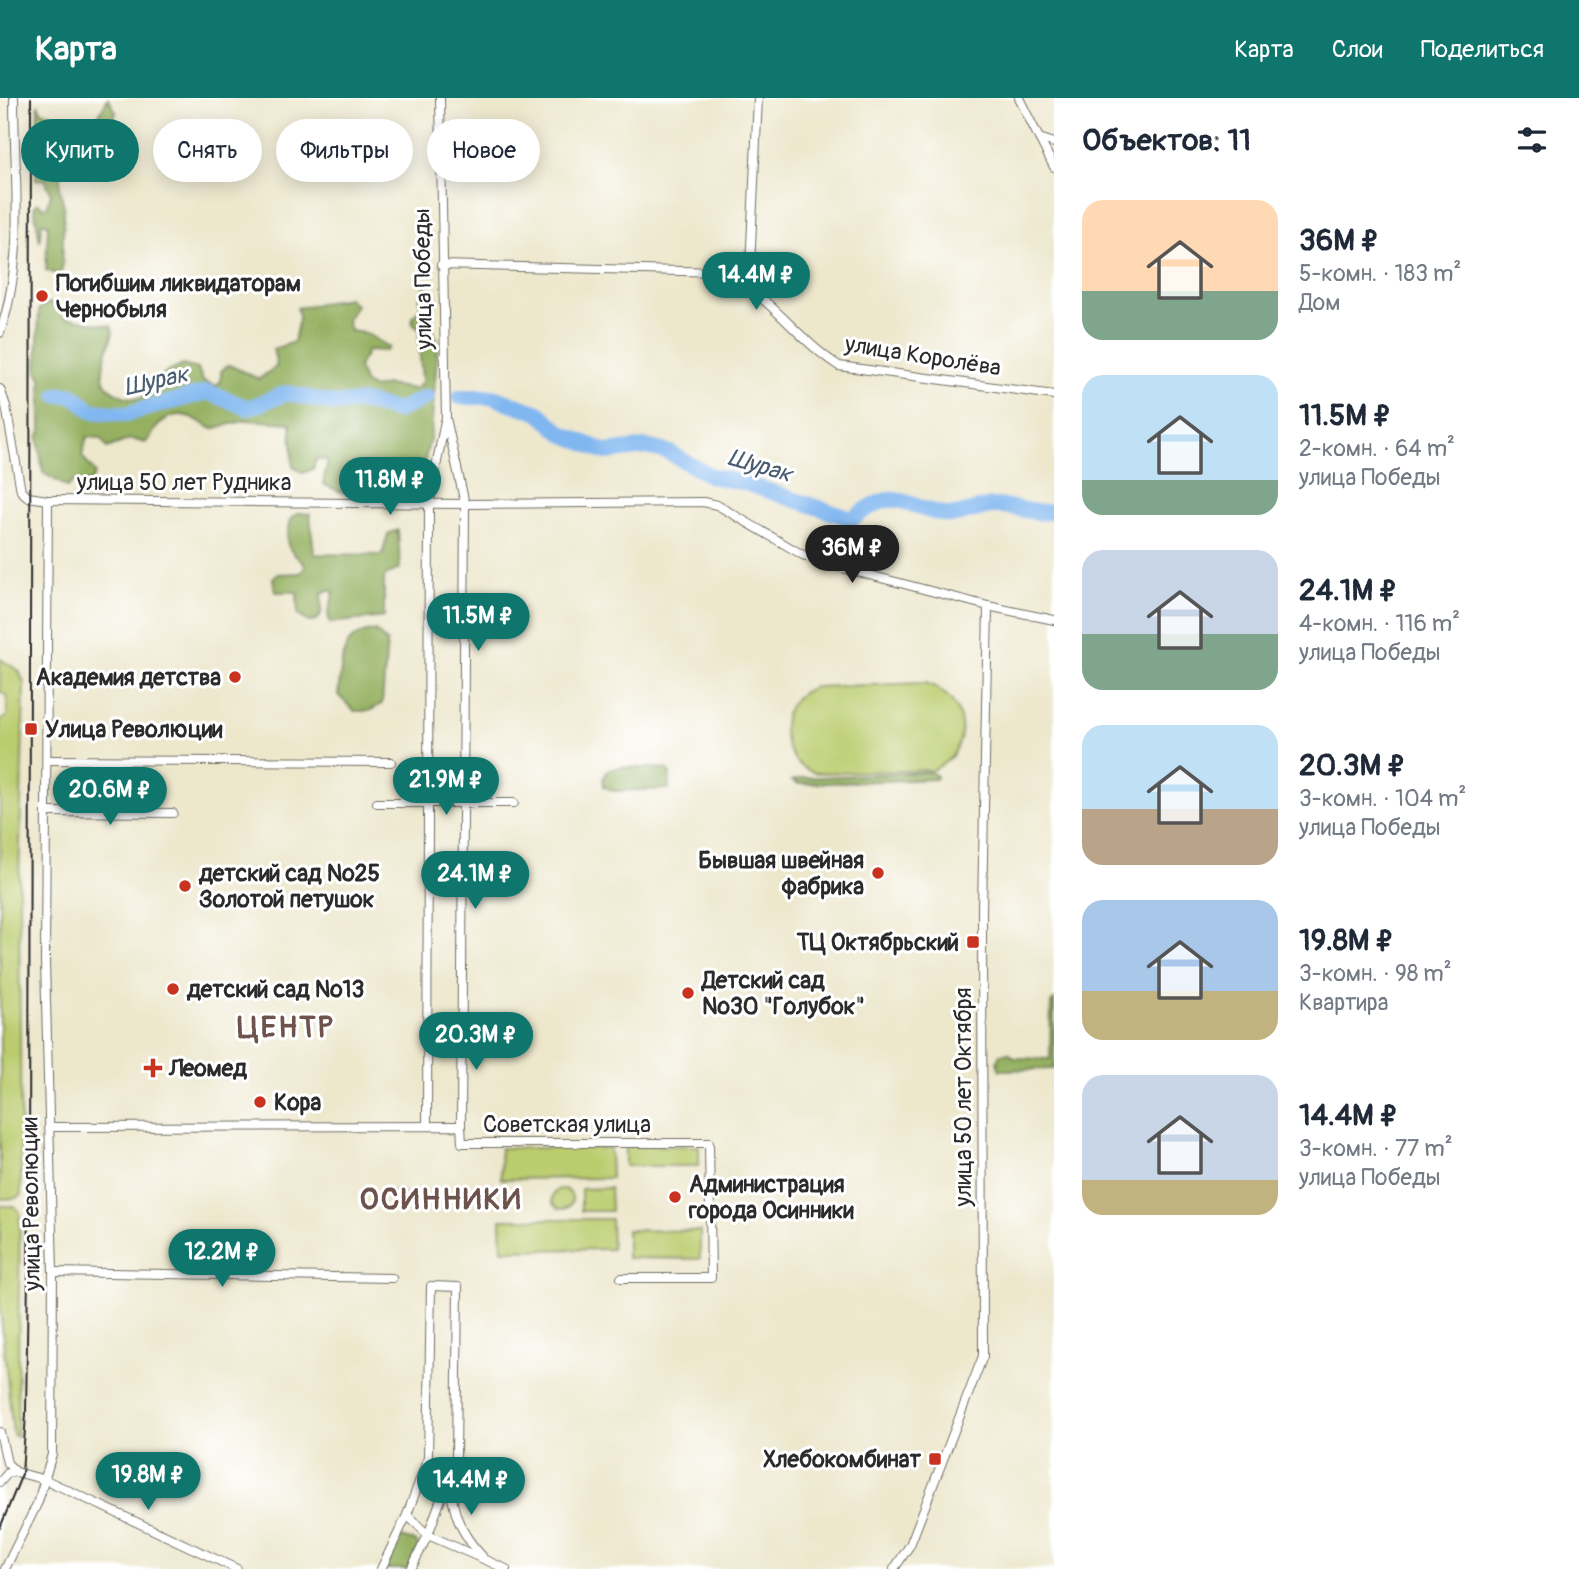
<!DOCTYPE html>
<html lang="ru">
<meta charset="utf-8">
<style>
body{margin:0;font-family:Pangolin,sans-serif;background:#f2f2f3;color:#1f2937;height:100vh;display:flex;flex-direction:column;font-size:26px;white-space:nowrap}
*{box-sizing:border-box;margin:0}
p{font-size:23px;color:#747a83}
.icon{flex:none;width:38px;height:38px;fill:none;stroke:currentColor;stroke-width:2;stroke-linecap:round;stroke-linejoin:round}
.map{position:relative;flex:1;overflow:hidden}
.details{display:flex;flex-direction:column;background:#fff;width:525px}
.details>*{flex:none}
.guide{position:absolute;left:21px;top:21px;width:665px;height:63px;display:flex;gap:14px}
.price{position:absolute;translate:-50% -60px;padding:0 16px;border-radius:24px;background:#0f766e;color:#fff;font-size:23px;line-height:46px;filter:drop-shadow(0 2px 4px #0008)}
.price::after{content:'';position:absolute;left:50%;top:42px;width:21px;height:16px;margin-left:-10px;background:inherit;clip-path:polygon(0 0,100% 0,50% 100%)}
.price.on{background:#222;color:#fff}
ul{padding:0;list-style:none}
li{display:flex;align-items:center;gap:21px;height:175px;padding:0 28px}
li span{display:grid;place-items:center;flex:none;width:196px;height:140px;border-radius:21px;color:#555}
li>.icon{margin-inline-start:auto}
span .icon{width:84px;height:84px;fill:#fffc;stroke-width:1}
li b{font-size:30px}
h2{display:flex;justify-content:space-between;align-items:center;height:84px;padding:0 28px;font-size:30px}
.chip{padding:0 24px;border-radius:32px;background:#fff;box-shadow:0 4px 18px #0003;font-size:24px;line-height:63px}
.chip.on{background:#0f766e;color:#fff}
header{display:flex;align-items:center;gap:42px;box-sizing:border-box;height:98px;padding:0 35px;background:#0f766e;color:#fff}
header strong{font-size:33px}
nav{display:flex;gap:38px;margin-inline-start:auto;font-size:24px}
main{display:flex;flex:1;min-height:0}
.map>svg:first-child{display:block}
</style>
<header>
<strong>Карта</strong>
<nav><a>Карта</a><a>Слои</a><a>Поделиться</a></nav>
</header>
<main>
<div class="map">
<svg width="1054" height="1471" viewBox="0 0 1054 1471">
<rect width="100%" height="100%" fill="#fff"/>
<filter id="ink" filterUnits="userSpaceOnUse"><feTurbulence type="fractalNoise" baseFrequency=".0143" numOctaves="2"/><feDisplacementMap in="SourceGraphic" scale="14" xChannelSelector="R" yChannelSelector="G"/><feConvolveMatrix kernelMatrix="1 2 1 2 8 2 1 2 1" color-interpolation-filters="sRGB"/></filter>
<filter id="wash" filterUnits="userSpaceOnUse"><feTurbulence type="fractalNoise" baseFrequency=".00686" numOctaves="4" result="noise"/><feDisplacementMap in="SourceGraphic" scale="28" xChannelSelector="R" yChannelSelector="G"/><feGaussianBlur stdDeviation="1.57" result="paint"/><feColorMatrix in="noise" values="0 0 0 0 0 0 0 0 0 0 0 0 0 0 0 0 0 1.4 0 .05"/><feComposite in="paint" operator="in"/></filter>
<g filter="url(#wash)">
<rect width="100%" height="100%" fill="#ede7cc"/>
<!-- green -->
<g fill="#bbcc6e" stroke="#737c4c" stroke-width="2">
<path d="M0 561 19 573 24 585 19 787 21 1097 17 1100 0 1101V623L7 618V598L0 593Z"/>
<path d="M926 585C969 600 975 654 932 672L816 675C788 669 774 629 792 605 798 596 805 593 814 589Z"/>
<rect x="625" y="1048" width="74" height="20"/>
<path d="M500 1050H610L611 1080 501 1081Z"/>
<path d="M610 1090 611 1113H581V1091Z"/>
<circle cx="562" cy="1101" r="10"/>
<path d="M0 1108H14L20 1114 17 1338 13 1337 0 1210Z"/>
<path d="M501 1121H611L612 1151 502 1152Z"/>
<path d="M627 1132 700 1133V1161L627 1160Z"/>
</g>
<!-- forest -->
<g fill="#94b061" stroke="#606e46" stroke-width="2">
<path d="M108 0 116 14 114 22 120 27V45L112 53 113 68 101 76 97 73V20Z"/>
<path d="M38 6 41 13 54 17 51 25 61 37 60 91 64 109 62 171 59 177 46 172 48 126 42 124 40 144 34 108 38 105 44 110 47 109 51 95 45 81 36 82Z"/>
<path d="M425 188 435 195C437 205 432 208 431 217 429 230 434 234 438 244L431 336 425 362 408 388 388 396H373L340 394 323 386 328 362 316 361 313 371 303 375 293 368 291 325 247 322 212 331C194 319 175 308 158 328 152 334 152 341 145 345L131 341 107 350 101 340 87 339 82 358 95 375 91 384H73L67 389 43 375 38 340 41 333V280L37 273 39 211 48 205 54 206 63 219 111 228 113 234C110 246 103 261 103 274 102 293 126 302 142 300L163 276 183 267 198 271 203 283 216 288 221 283V273L229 267 259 281 277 268 273 251 294 244 299 219 297 210 348 200 356 207 347 222 350 233 365 235 389 249 386 253 368 252 358 269 365 286 373 290 387 287 415 291 422 285C422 268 417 249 420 232L413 225 412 219 420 211V198Z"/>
<path d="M299 415 310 416 314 456 382 457 388 436 398 432 400 470 384 479V519L330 525 328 516 334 494 329 492 322 495 321 517 316 523 309 524 298 517 297 494H275L273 480 278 476 300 475 305 470 304 465C284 450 284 443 292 419Z"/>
<path d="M375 533 387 544 382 606 369 613H354L338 597C343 566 337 535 375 533Z"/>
<path d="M621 669 667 671 670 677 669 691 613 693 604 688 603 681 608 672Z"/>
<path d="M930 674 937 678 936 681 799 686 792 683 803 680Z"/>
<path d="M1054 902V971L1000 972 997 964 1000 956 1009 955 1015 960 1050 961 1051 905Z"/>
<path d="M401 1439 417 1444 418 1451 407 1471H384Z"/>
</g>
<!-- water -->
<circle fill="#81b7f0" stroke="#56718e" stroke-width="2" cx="397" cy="1100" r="8"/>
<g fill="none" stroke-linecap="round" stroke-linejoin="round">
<!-- river -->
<g stroke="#81b7f0" stroke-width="16">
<path d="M57 297H73L92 313 126 316 208 294 248 310 287 295 334 306 364 304 397 313 427 299"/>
<path d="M460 299H493L539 315 563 336 606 354 646 349 668 354 711 378 745 385 852 421C901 385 899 409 947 417 962 419 979 408 995 408 1016 407 1033 418 1054 413"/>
</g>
</g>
</g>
<g filter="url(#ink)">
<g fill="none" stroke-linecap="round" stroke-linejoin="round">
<defs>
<g id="minor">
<path d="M440 0 446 320 465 406 461 1028"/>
<path d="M1019 0 1039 40 1054 45"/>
<path d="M1039 40 1054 69"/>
<path d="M441 167 721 174C769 195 796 241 839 268L1054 297"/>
<path d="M739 182 750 169 758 0"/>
<path d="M0 235C26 159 14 79 14 0"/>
<path d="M0 291 6 308 21 393 28 399 48 402 45 863 53 1174 52 1356 38 1404 5 1471"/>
<path d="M48 402 465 406 703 404 717 407 803 457 831 467 988 508 1054 522"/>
<path d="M47 662 391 664"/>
<path d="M377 705H514"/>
<path d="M47 714 173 715"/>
<path d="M427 1028 429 405 445 323"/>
<path d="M49 1029 461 1028 462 1045H709L711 1180H621"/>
<path d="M53 1174 392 1180"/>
<path d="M0 1334 7 1365 16 1374 8 1375 0 1384"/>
<path d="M16 1374 46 1382 237 1471"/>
<path d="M450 1382C452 1413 460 1435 482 1458"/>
<path d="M407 1417 428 1437 506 1471"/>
<path d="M381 1471 407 1417 428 1360 431 1188 458 1189 456 1359 428 1437 411 1471"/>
<path d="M894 1471 910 1447 983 1258 982 812 988 508"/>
</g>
</defs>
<!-- minor casing -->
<use href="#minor" stroke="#6f6d63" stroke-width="10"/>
<!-- minor -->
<use href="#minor" stroke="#fff" stroke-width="8"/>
<!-- tram -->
<path stroke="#2b2b2b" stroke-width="2" d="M0 1430 22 1376 26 1316 29 1105 31 0"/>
</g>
</g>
<!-- markers -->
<g fill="#c8321e" stroke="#fff" stroke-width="2.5">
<circle cx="42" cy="198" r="7"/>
<circle cx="235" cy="579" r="7"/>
<rect x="24" y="624" width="14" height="14" rx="3.5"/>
<circle cx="878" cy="775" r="7"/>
<circle cx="185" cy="788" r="7"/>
<rect x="966" y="837" width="14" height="14" rx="3.5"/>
<circle cx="173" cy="891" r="7"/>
<circle cx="688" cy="895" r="7"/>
<path d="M149.5 959.5h7v7h7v7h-7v7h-7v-7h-7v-7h7z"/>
<circle cx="260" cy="1004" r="7"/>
<circle cx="675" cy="1099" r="7"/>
<rect x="928" y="1354" width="14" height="14" rx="3.5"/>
</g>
<g text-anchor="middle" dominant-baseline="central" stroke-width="6" stroke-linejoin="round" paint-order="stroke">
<!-- street labels -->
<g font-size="23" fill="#2b2b2b" stroke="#fff">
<text transform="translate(423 181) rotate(-91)">улица Победы</text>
<text transform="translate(923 258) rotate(9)">улица Королёва</text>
<text x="184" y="384">улица 50 лет Рудника</text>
<text transform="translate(963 999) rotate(-90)">улица 50 лет Октября</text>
<text x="567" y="1026">Советская улица</text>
<text transform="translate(31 1106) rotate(-91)">улица Революции</text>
</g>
<!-- poi labels -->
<g font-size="23" font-weight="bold" fill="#2b2b2b" stroke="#fff" text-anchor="start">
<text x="56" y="185">Погибшим ликвидаторам<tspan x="56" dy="26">Чернобыля</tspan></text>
<text x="221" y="579" text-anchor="end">Академия детства</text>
<text x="45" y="631">Улица Революции</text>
<text x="864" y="762" text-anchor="end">Бывшая швейная<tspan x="864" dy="26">фабрика</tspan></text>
<text x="199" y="775">детский сад №25<tspan x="199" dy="26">Золотой петушок</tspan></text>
<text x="959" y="844" text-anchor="end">ТЦ Октябрьский</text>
<text x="702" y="882">Детский сад<tspan x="702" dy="26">№30 "Голубок"</tspan></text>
<text x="187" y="891">детский сад №13</text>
<text x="169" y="970">Леомед</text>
<text x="274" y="1004">Кора</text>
<text x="689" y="1086">Администрация<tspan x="689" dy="26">города Осинники</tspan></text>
<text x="921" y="1361" text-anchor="end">Хлебокомбинат</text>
</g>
<!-- water labels -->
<g font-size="24" font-style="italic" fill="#495c70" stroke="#fff">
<text transform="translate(156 283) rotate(-13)">Шурак</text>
<text transform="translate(760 368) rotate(16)">Шурак</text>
</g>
<!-- district labels -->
<g font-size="30" font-weight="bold" letter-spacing="2" fill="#6d534c" stroke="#fff">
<text x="286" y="929">ЦЕНТР</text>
<text x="441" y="1101">ОСИННИКИ</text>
</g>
</g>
</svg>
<b class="price" style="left:756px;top:214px">14.4M ₽</b>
<b class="price" style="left:390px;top:419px">11.8M ₽</b>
<b class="price on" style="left:852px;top:487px">36M ₽</b>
<b class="price" style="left:478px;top:555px">11.5M ₽</b>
<b class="price" style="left:446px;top:719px">21.9M ₽</b>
<b class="price" style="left:110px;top:729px">20.6M ₽</b>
<b class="price" style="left:475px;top:813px">24.1M ₽</b>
<b class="price" style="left:476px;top:974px">20.3M ₽</b>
<b class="price" style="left:222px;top:1191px">12.2M ₽</b>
<b class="price" style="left:148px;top:1414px">19.8M ₽</b>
<b class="price" style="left:471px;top:1419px">14.4M ₽</b>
<div class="guide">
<a class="chip on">Купить</a>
<a class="chip">Снять</a>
<a class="chip">Фильтры</a>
<a class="chip">Новое</a>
</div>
</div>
<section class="details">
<h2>Объектов: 11<svg class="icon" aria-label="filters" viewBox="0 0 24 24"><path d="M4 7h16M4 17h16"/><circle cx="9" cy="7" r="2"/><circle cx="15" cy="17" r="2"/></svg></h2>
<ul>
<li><span style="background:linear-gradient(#ffd9b3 65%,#7fa58c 0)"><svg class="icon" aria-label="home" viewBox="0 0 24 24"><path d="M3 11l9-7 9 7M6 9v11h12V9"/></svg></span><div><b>36M ₽</b><p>5-комн. · 183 m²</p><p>Дом</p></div></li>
<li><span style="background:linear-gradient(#bfe0f5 75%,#7fa58c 0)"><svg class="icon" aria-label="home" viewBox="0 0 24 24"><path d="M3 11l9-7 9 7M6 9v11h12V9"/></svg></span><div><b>11.5M ₽</b><p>2-комн. · 64 m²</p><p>улица Победы</p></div></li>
<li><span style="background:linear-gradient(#c9d6e8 60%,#7fa58c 0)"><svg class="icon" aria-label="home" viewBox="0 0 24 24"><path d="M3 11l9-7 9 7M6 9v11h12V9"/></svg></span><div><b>24.1M ₽</b><p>4-комн. · 116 m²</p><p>улица Победы</p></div></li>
<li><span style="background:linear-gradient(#bfe0f5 60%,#b9a48a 0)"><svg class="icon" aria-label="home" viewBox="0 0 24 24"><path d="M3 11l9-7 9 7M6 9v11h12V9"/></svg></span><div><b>20.3M ₽</b><p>3-комн. · 104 m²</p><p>улица Победы</p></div></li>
<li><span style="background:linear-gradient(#a9c7e8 65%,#c2b280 0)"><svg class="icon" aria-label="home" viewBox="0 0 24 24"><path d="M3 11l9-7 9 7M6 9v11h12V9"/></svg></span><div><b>19.8M ₽</b><p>3-комн. · 98 m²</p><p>Квартира</p></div></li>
<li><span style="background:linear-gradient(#c9d6e8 75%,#c2b280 0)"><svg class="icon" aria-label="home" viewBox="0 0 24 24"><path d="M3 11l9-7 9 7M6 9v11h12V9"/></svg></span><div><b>14.4M ₽</b><p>3-комн. · 77 m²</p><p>улица Победы</p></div></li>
</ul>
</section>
</main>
